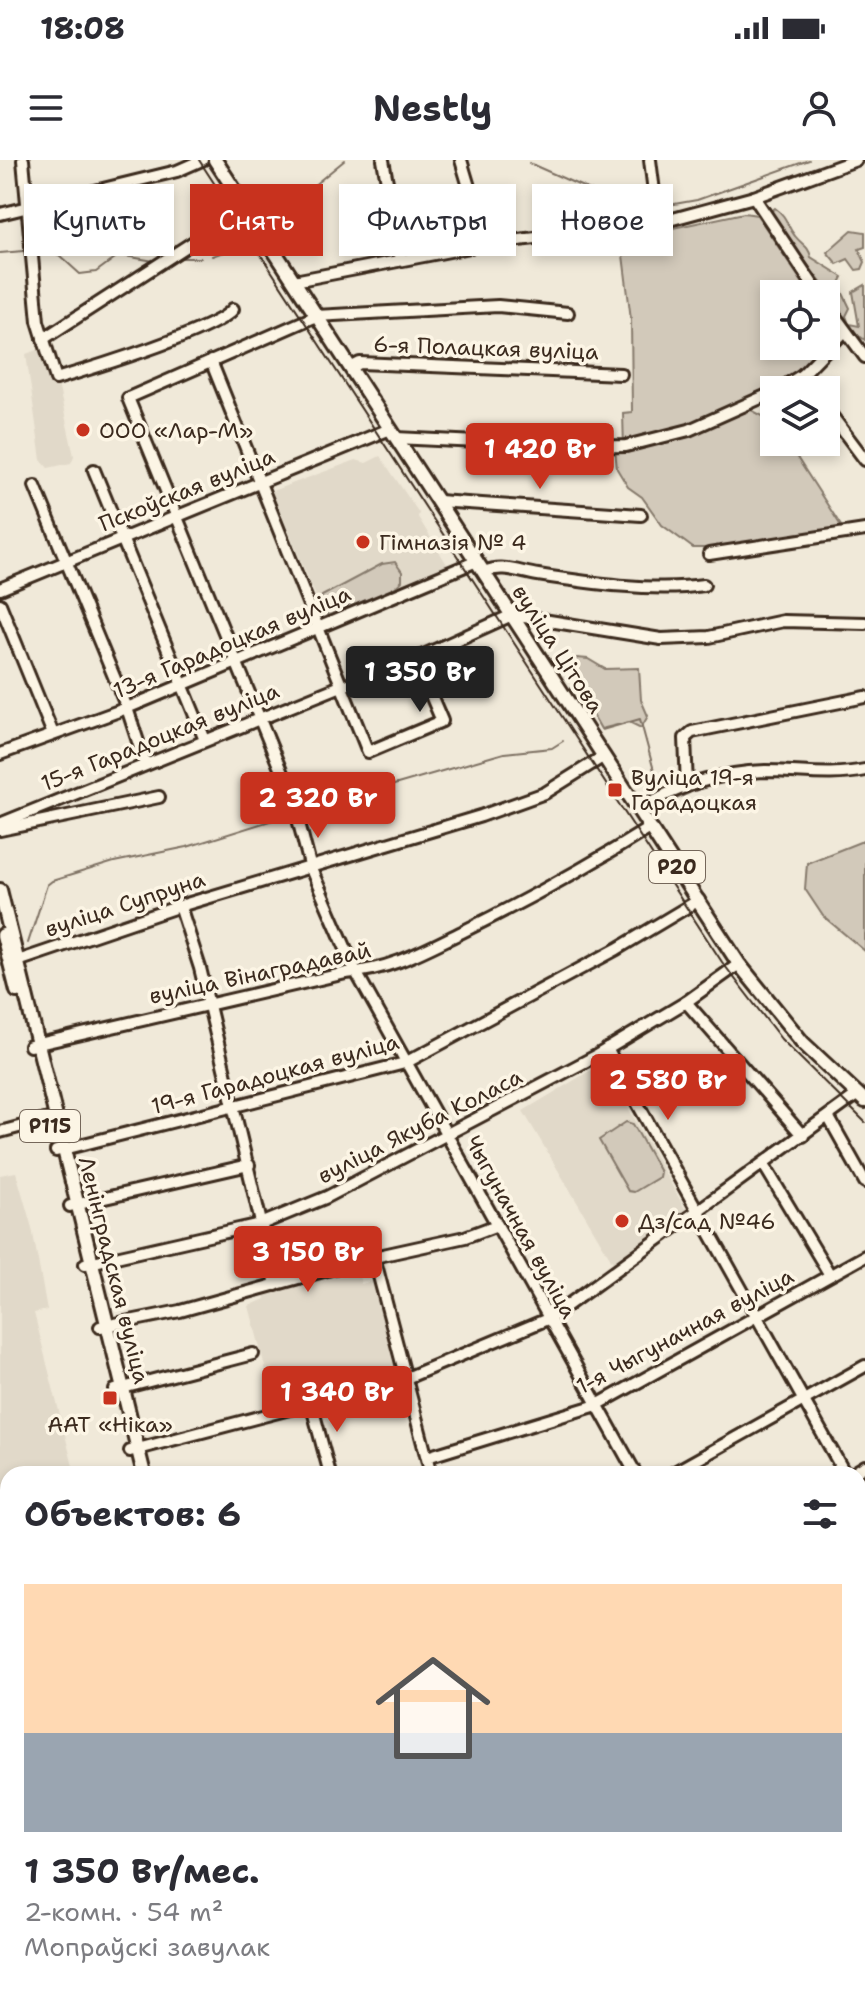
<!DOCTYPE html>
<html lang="ru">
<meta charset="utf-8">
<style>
body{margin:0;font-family:"Shantell Sans",sans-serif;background:#f2f2f3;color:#2b2b33;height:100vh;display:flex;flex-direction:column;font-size:30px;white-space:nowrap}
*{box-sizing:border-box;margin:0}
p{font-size:26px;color:#7c7c81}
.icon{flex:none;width:44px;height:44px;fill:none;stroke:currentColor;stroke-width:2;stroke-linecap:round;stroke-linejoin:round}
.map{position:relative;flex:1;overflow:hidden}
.drawer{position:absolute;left:0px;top:1306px;width:866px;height:538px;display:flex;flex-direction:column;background:#fff;border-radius:24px 24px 0 0;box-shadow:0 4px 12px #0003}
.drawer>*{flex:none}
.guide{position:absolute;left:24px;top:24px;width:818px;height:72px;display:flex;gap:16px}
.buttons{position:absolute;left:760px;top:120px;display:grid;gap:16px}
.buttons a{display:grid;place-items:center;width:80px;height:80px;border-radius:0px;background:#fff;box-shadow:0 4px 12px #0003;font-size:40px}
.price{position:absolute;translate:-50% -68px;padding:0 18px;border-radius:8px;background:#c8321e;color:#fff;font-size:26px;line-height:52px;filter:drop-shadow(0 2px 4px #0008)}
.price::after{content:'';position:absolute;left:50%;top:48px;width:24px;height:18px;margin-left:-12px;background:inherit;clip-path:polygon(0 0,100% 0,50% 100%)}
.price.current{background:#222;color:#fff}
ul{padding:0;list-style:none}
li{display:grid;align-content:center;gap:16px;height:424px;padding:0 24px}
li+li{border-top:2px solid #e1e1e2}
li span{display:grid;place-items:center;height:248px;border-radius:0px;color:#555}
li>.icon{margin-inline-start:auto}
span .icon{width:144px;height:144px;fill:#fffc;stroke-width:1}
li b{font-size:34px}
h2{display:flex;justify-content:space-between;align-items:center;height:96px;padding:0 24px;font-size:34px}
.tag{padding:0 28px;border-radius:0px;background:#fff;box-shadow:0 4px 12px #0003;font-size:28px;line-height:72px}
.tag.current{background:#c8321e;color:#fff}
.status{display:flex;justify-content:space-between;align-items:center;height:56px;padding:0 40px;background:#fff;direction:ltr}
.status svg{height:22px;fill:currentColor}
header{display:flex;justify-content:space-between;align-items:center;height:104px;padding:0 24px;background:#fff;font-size:36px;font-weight:700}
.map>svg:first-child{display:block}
</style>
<div class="status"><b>18:08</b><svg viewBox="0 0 49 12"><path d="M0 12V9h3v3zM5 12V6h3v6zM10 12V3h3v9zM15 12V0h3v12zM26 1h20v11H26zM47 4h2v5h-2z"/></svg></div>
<header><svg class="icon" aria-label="menu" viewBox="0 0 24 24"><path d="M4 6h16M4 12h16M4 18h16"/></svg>Nestly<svg class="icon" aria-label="person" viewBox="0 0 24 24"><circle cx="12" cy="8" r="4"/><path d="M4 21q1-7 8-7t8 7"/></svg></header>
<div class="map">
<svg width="865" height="1843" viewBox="0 0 865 1843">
<rect width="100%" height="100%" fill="#f0e9d9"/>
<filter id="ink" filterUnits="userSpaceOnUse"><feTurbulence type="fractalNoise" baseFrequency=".0125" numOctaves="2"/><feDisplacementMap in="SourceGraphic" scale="16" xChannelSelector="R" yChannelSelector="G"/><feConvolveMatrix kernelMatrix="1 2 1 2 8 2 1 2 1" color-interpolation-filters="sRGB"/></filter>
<g filter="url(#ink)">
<!-- built -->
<g fill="#e1d9c9">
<path d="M40 189 56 215 74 296 71 303 48 308 41 300 26 194Z"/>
<path d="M380 296 419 353 418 357 448 406 326 461 272 331 356 300 366 303Z"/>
<path d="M603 903 688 1054 668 1068 661 1058 650 1065 657 1076 615 1106 523 951Z"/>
<path d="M16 1012 32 1068 47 1150 34 1153 75 1314H8V1445L1 1447 0 1463V1015Z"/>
<path d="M358 1112 361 1124 373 1121 396 1214 275 1245 249 1146 265 1139 263 1133Z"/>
<path d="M865 1546V1843H731L727 1836H858V1547Z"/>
<path d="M71 1836H223L221 1843H74Z"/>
<path d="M320 1836H709L713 1843H320Z"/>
</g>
<!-- green -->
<g fill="#d2c9ba" stroke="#867a6c" stroke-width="2">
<path d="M775 48C788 57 786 65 795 76 802 85 808 85 811 97L843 117 839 125 850 148 846 156 849 164 859 166 853 132 865 125V180L844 165 828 132 769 53Z"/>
<path d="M744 53 757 55 810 134H774V186H826L795 216 754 234 749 249 774 262V282H787L843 369 719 388H693L662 365 642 337 628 327 617 309 615 289 624 288 623 253 632 252 631 159 621 79Z"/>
<path d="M852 70 865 72V87L859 89 865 102 862 109 856 110 848 99 837 104 827 92Z"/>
<path d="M395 402 402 412V421C387 437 350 453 328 456L320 444 322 436 382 404Z"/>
<path d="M577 498 588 499 605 509 639 508 641 540 648 556 641 568 629 562 601 569 565 506Z"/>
<path d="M865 680V791L823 756 805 729 807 703Z"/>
<path d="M626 962 633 964 660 1012 659 1017 634 1032 628 1031 599 980Z"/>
</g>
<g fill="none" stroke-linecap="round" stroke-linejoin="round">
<!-- stream -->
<g stroke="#7e7163" stroke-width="2">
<path d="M529 3 610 39 649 44"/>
<path d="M663 46 697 40 809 0"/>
<path d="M286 48 345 0"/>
<path d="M39 91 59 95 80 114 96 112 119 95 154 101"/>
<path d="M0 93 24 91"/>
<path d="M212 96 240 86"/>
<path d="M178 98H201"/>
<path d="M602 570 640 559 659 629"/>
<path d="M663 645 689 633"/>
<path d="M301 652 504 593 552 588 563 581"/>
<path d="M28 783 47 725 52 721 114 702 187 687 289 655"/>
</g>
<defs>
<g id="minor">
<path d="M23 0 38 161 56 219C86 210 218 170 233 149"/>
<path d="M383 0 401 99"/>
<path d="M461 0 486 84"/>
<path d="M650 0 658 63"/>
<path d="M754 37 819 134"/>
<path d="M0 54 177 11 202 0"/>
<path d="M294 121 486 84 658 63 754 37 856 0"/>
<path d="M826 144 865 197"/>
<path d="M568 153 498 146 316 156 128 238 293 640 311 709 356 812 636 1314"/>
<path d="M43 179 246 48"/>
<path d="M211 201 368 592 442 561 416 500"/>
<path d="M350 208 360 203 621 214"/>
<path d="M802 215 813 230"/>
<path d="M778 230 802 215 845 171"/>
<path d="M826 248 865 300"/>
<path d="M396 278 580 287 626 286 689 270 774 232"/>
<path d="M94 310 205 580"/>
<path d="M35 326 127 548 145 603"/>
<path d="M438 341 641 355"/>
<path d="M709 394 865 370"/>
<path d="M484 412C503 404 518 412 538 415 590 423 652 432 704 425"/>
<path d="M0 429 390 269"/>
<path d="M0 444 53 574"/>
<path d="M0 594 127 548 477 401"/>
<path d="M687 626 685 578 692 572 865 537"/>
<path d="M639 650C674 626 723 612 765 611 799 611 831 617 865 610"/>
<path d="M0 664 341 526 375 517 512 455 661 479 709 477 783 461 865 463"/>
<path d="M0 670 159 637"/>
<path d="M180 746 200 808 276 1125"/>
<path d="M12 803 180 746 481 656 545 633 604 596"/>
<path d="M686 842 803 976"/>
<path d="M30 886 346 813C390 810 423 791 462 772 527 740 589 706 651 667"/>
<path d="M607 889 845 1314"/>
<path d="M829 958 865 1022"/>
<path d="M0 972 56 957"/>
<path d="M56 991 405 903 617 789 699 740"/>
<path d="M764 1005 830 1115"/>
<path d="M70 1046 249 1005"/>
<path d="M374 1097 431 1314"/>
<path d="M85 1104 261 1064 327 1037 594 897 686 842 739 804"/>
<path d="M100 1167 180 1151 374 1097 465 1077 497 1065"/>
<path d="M115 1230 253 1194"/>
<path d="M311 1243 330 1314"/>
<path d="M130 1291 404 1219 550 1158 858 934"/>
<path d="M427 1297 597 1245 865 1096"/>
<path d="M671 1314 865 1206"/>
<path d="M852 1314 865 1306"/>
<path d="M858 1338 865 1352"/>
<path d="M858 1415 865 1411"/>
<path d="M858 1510 865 1506"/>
<path d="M716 1836 720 1843"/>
</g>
<g id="major">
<path d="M215 0 739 804 803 883 865 941"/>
<path d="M0 730 144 1314"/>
<path d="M3 775 17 831"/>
<path d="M858 1540 865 1539"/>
<path d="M250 1843 251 1836"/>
</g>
</defs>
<!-- minor casing -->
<use href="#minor" stroke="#3b2a1e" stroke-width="16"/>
<!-- major casing -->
<use href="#major" stroke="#3b2a1e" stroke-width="18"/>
<!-- minor -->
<use href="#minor" stroke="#fcf5e5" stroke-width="10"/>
<!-- major -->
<use href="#major" stroke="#fcf5e5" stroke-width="12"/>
<!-- tram -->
<path stroke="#3b2a1e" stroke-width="2" d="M199 0 722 802 781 879 865 962"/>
<defs>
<path id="rail" d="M0 1816 8 1835"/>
</defs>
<!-- rail casing -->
<use href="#rail" stroke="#3b2a1e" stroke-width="5"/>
<!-- rail -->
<use href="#rail" stroke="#fcf5e5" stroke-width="2" stroke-dasharray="6" stroke-linecap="butt"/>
</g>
</g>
<!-- markers -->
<g fill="#c8321e" stroke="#fcf5e5" stroke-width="3">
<circle cx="83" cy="270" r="8"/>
<circle cx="363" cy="382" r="8"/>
<rect x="607" y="622" width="16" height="16" rx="4"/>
<circle cx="622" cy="1061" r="8"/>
<rect x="102" y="1230" width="16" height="16" rx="4"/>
</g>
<g text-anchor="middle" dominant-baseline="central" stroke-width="7" stroke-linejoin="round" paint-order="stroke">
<!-- shield labels -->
<g fill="#fcf5e5" stroke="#75675a" stroke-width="2">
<rect x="649" y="691" width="56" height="32" rx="6"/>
<rect x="20" y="950" width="60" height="32" rx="6"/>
</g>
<g font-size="20" font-weight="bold" fill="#3b2a1e">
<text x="677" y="707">Р20</text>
<text x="50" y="966">Р115</text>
</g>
<!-- street labels -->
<g font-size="22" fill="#3b2a1e" stroke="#fcf5e5">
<text transform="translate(486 188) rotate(2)">6-я Полацкая вуліца</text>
<text transform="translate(187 330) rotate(-22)">Пскоўская вуліца</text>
<text transform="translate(232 482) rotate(-23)">13-я Гарадоцкая вуліца</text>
<text transform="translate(558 489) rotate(57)">вуліца Цітова</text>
<text transform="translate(160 577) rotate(-22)">15-я Гарадоцкая вуліца</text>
<text transform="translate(125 744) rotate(-18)">вуліца Супруна</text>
<text transform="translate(260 813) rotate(-12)">вуліца Вінаградавай</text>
<text transform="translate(275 914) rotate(-15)">19-я Гарадоцкая вуліца</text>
<text transform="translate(420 966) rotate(-27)">вуліца Якуба Коласа</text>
<text transform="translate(521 1067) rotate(61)">Чыгуначная вуліца</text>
<text transform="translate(114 1110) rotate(76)">Ленінградская вуліца</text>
<text transform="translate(685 1171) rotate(-28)">1-я Чыгуначная вуліца</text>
</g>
<!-- poi labels -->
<g font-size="22" fill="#3b2a1e" stroke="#fcf5e5" text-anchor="start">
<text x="99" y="270">ООО «Лар-М»</text>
<text x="379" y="382">Гімназія № 4</text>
<text x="631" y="617">Вуліца 19-я<tspan x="631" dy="25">Гарадоцкая</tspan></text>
<text x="638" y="1061">Дз/сад №46</text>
<text x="110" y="1264" text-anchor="middle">ААТ «Ніка»</text>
</g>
</g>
</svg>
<div class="buttons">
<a><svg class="icon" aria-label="locate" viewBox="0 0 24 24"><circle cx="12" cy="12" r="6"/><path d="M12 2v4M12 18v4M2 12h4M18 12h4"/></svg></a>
<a><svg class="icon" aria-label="layers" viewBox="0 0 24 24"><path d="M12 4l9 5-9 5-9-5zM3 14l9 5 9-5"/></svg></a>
</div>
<b class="price" style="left:540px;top:331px">1 420 Br</b>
<b class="price current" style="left:420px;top:554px">1 350 Br</b>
<b class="price" style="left:318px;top:680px">2 320 Br</b>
<b class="price" style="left:668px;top:962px">2 580 Br</b>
<b class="price" style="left:308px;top:1134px">3 150 Br</b>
<b class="price" style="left:337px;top:1274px">1 340 Br</b>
<div class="guide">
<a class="tag">Купить</a>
<a class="tag current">Снять</a>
<a class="tag">Фильтры</a>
<a class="tag">Новое</a>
</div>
<section class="drawer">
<h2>Объектов: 6<svg class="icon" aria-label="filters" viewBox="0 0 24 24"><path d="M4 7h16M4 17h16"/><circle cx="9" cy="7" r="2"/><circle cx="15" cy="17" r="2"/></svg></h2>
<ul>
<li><span style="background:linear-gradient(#ffd9b3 60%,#9aa5b1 0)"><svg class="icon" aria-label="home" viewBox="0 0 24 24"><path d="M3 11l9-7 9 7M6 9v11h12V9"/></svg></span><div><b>1 350 Br/мес.</b><p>2-комн. · 54 m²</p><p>Мопраўскі завулак</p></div></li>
</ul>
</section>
</div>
